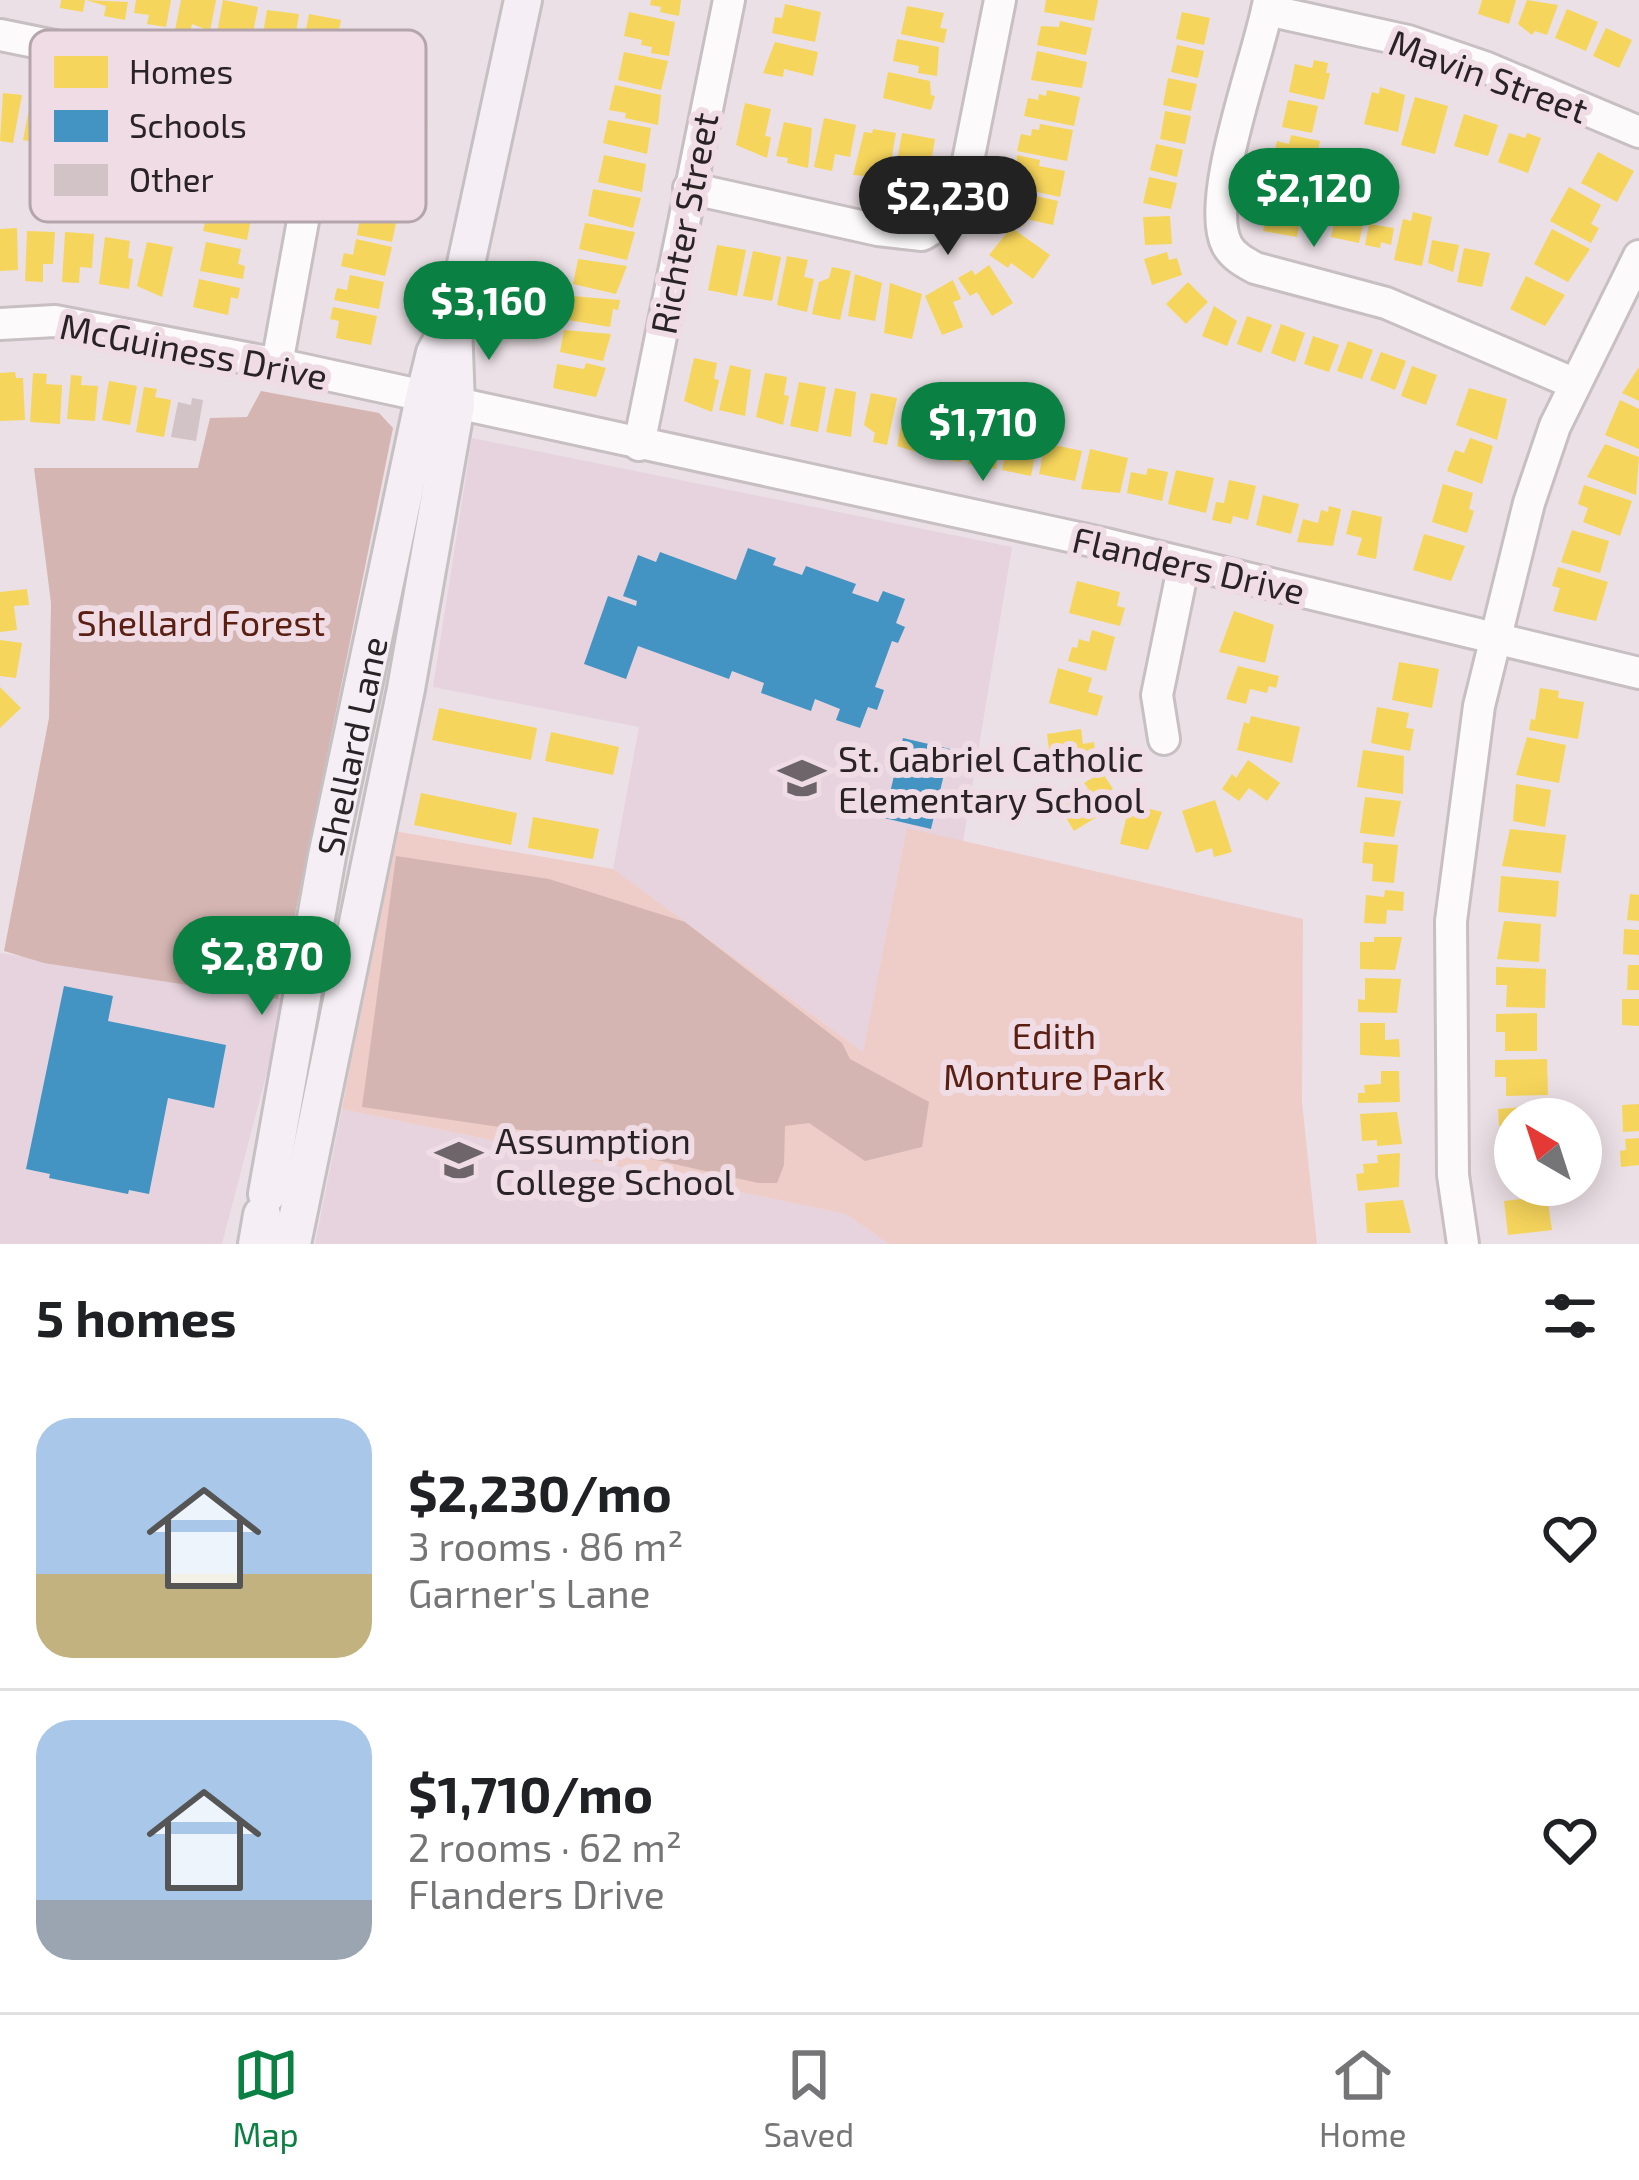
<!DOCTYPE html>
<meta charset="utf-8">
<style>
body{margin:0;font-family:"Exo 2",sans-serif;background:#f6f6f6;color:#202124;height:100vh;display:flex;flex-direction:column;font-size:45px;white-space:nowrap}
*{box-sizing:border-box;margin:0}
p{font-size:39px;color:#757577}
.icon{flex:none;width:66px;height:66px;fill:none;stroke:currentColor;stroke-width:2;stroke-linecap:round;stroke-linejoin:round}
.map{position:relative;height:1244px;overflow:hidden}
.sheet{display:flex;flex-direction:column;background:#fff;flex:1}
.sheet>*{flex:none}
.needle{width:78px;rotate:321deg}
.tools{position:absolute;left:1494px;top:1098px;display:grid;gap:24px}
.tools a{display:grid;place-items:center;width:108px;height:108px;border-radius:50%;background:#fff;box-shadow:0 6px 30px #0003;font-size:60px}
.price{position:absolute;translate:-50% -102px;padding:0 27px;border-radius:42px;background:#0b8043;color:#fff;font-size:39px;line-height:78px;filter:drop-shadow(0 3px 6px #0008)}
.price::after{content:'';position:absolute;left:50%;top:72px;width:36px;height:27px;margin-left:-18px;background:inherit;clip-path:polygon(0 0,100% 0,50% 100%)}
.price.on{background:#222;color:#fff}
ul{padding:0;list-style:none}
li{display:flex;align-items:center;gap:36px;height:300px;padding:0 36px}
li+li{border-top:3px solid #e0e0e0}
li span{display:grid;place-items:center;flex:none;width:336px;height:240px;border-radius:36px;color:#555}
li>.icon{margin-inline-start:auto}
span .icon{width:144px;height:144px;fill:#fffc;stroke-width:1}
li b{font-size:51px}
h2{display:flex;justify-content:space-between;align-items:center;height:144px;padding:0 36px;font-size:51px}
.menu{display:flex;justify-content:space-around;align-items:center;height:168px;border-top:3px solid #e0e0e0;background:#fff;font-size:33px;color:#757577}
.menu a{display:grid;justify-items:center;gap:6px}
.menu .on{color:#0b8043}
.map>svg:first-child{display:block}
</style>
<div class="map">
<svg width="1639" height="1244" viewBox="0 0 1639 1244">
<rect width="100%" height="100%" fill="#ebe0e5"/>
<!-- built -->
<g fill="#e6d3dd">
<path d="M472 438 1012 547 963 842 907 829 863 1052 613 869 639 727 433 687Z"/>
<path d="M0 953 286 999 222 1244H0Z"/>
<path d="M342 1109 846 1214 889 1244H315Z"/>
</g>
<!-- green -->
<path fill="#eecdc9" d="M907 828 1303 919 1302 1102 1317 1244H889L846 1214 342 1109 394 831 613 869 863 1052Z"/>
<!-- forest -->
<g fill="#d4b5b1">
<path d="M261 391 379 413 393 428 278 999 44 963 4 951 49 718 51 603 34 468H198L210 418 247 417Z"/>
<path d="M396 856 549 879 685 922 842 1043 850 1059 929 1102 922 1147 865 1161 809 1123 785 1126 784 1165 777 1183H758L528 1131 362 1107Z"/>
</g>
<!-- homes -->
<g fill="#f6d55c">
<path d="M61 0H85L83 12 60 8Z"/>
<path d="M86 0 128 2 125 20 104 16 106 6Z"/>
<path d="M136 0H171L166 27 147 24 149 15 134 13Z"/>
<path d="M181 0H216L210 31 192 24 190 33 175 30Z"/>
<path d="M223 0 258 7 252 38 236 35 234 42 216 39Z"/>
<path d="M651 0H681L679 16 660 12 661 7 650 5Z"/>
<path d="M1046 0H1098L1094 21 1044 12Z"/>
<path d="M1482 0H1516L1509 24 1478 14Z"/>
<path d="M1527 0 1558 5 1547 35 1535 31 1532 35 1518 24Z"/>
<path d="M785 4 821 12 815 42 772 33 775 17 782 18Z"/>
<path d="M907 6 944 13 940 28 947 29 944 43 901 34Z"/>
<path d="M1567 9 1598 22 1586 51 1555 38Z"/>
<path d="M267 10 299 14 294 46 261 45Z"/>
<path d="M629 12 675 22 669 56 651 53 652 47 641 45 642 40 624 36Z"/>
<path d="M1182 12 1210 18 1204 45 1176 39Z"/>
<path d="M309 14 341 20 334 56 301 54Z"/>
<path d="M1060 21 1092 28 1086 55 1037 45 1041 26 1059 27Z"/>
<path d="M1606 28 1632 40 1619 68 1593 56Z"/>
<path d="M897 39 939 47 937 76 918 73 919 66 893 61Z"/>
<path d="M775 42 818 52 813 76 784 69 783 77 763 73Z"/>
<path d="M1177 45 1204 51 1198 78 1171 72Z"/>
<path d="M1037 51 1087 62 1082 88 1031 80Z"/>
<path d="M624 52 668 61 661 90 618 80Z"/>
<path d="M1314 60 1328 63 1326 73H1330L1324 100 1289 92 1295 64 1312 68Z"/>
<path d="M888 72 930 81 931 95 935 96 931 110 883 98Z"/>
<path d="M1168 78 1197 84 1191 111 1163 105Z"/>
<path d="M416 85 428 126 419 129 417 121 392 128 387 111 368 117 363 100Z"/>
<path d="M615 85 661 95 658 125 625 118 626 113 609 110Z"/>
<path d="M1380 87 1405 95 1398 132 1364 124 1372 92 1379 94Z"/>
<path d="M1047 90 1080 97 1074 126 1024 116 1028 98 1038 100 1039 94 1046 96Z"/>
<path d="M3 93 22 95 13 143 0 141Z"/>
<path d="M1415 97 1448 106 1435 154 1401 145Z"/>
<path d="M46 100 60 102 50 145 23 140 30 104 44 105Z"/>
<path d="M1288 100 1318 106 1312 133 1282 127Z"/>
<path d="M745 103 771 109 765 136 771 137 767 158 736 145Z"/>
<path d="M1165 111 1191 116 1185 144 1160 139Z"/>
<path d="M1464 114 1498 125 1488 156 1454 146Z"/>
<path d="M824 118 856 125 850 157 835 154 832 171 814 167Z"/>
<path d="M608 120 651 128 647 154 603 143Z"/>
<path d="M784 122 812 128 808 168 787 163 788 158 776 156Z"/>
<path d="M1040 124 1073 130 1067 161 1017 151 1021 134 1031 136 1032 129 1039 130Z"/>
<path d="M873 129 896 133 888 178 853 175 864 132 872 133Z"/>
<path d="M902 133 935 139 929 174 913 171 910 186 893 183Z"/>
<path d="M1509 133 1525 138 1527 133 1541 138 1528 173 1498 162Z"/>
<path d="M1291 135 1320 141 1314 168 1273 159 1277 141 1289 144Z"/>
<path d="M1156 144 1183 150 1177 177 1150 170Z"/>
<path d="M1598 152 1634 171 1617 202 1581 183Z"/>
<path d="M604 155 646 164 642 192 598 182Z"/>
<path d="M1017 155 1040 160 1039 166 1065 171 1060 197 1015 187Z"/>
<path d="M1275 167 1304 173 1299 200 1269 194Z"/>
<path d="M1149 177 1177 183 1171 209 1143 203Z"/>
<path d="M1569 187 1601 205 1591 224 1599 228 1591 243 1550 221Z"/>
<path d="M593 189 641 198 633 228 588 216Z"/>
<path d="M1017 192 1058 201 1053 225 1026 219 1024 226 1005 221 1007 209 1012 210V195Z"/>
<path d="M1268 202 1302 209 1297 237 1263 231Z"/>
<path d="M209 204 252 213 247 240 203 231Z"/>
<path d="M354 204 398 214 392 242 357 235 359 223 350 221Z"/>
<path d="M1413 212 1432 217 1422 266 1394 260 1403 219 1411 221Z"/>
<path d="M1336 214 1364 220 1359 243 1331 237Z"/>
<path d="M1170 216 1172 244 1145 245 1143 217Z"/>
<path d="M585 223 635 232 627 260 579 249Z"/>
<path d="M1369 224 1394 228 1391 245 1381 242 1380 248 1365 245Z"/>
<path d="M17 228 18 270 0 271V229Z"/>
<path d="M1552 229 1590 249 1568 282 1534 264Z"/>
<path d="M1009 230H1015L1050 255 1033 279 1011 263 1008 268 989 255Z"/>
<path d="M27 231 55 232 53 264H43V282L25 281Z"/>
<path d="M65 232 94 234 92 268 80 267 79 283 62 282Z"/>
<path d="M105 237 130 241 128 258 133 259 129 289 99 284Z"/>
<path d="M356 239 392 247 385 276 341 266 344 253 353 255Z"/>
<path d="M1432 240 1459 245 1453 272 1428 263Z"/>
<path d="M147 242 173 247 162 297 137 286Z"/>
<path d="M206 242 241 249 238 264 245 266 243 279 200 271Z"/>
<path d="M717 245 746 250 737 296 708 290Z"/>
<path d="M1464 248 1490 253 1482 287 1457 282Z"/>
<path d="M753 251 781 257 772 301 743 296Z"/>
<path d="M1167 252 1169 260 1177 258 1182 275 1152 285 1144 259Z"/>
<path d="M787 256 808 260 804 277 814 279 807 312 777 305Z"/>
<path d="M578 259 627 266 616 294 573 284Z"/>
<path d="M989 265 1013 303 992 316 977 292 970 296 958 278 972 270 975 275Z"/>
<path d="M832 267 851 271 840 320 812 314 819 282 829 278Z"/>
<path d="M855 274 882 283 875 321 848 316Z"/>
<path d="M350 275 384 282 379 309 334 300 337 288 347 290Z"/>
<path d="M1526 276 1565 295 1545 326 1510 309Z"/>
<path d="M199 279 240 288 238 299 231 297 228 315 193 307Z"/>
<path d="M953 280 961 299 953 302 963 327 942 335 925 296Z"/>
<path d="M1188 282 1208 302 1186 324 1166 304Z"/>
<path d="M890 283 922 294 912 339 884 333Z"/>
<path d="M572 296 620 300 618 310 613 309 610 327 568 320Z"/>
<path d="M1214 306 1237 321 1227 346 1202 336Z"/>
<path d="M333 307 377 316 371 345 336 338 339 321 330 319Z"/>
<path d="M1247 316 1272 325 1261 353 1237 344Z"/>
<path d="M1281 324 1305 333 1295 362 1271 353Z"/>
<path d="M564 330 611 334 603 361 560 352Z"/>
<path d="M1313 336 1339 345 1329 372 1304 364Z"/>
<path d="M1348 341 1373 350 1362 379 1337 371Z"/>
<path d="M1381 352 1406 361 1395 390 1370 380Z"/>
<path d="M694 358 717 363 714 379 719 380 712 412 684 401Z"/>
<path d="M586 363 606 368 596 397 553 388 557 364 584 369Z"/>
<path d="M730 365 751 370 745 416 719 410Z"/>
<path d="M1412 366 1437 375 1426 405 1401 396Z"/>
<path d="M1639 367V401L1622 393Z"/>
<path d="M15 372 16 378H23L25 420 0 421V373Z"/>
<path d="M33 373 47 374 46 384 62 385 60 424 30 422Z"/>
<path d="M765 373 787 377 784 395 789 396 783 425 756 417Z"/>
<path d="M71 375 82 376 81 385 98 386 95 421 67 419Z"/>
<path d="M109 381 137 386 130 425 102 420Z"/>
<path d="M799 382 826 387 818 432 790 426Z"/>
<path d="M144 387 157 389 155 397 171 400 164 437 136 432Z"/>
<path d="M835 388 856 392 851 437 826 432Z"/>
<path d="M1469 388 1507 399 1497 440 1456 425Z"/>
<path d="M871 393 897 398 887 445 873 442 875 433 864 425Z"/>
<path d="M1620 400 1639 409V449L1605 435Z"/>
<path d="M906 401 928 405 923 454 897 446Z"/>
<path d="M940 408 970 414 961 462 942 459 941 440 934 439Z"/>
<path d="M976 418 1004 423 996 469 968 464Z"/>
<path d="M1010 425 1040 430 1031 476 1002 470Z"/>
<path d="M1470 438 1493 446 1482 484 1447 471 1455 450 1464 453Z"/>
<path d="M1045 443 1082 451 1075 481 1039 474Z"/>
<path d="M1605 444 1639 457 1636 495 1587 477Z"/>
<path d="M1090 449 1128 458 1120 493 1081 489Z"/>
<path d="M1148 468 1168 472 1162 501 1127 493 1131 472 1146 475Z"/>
<path d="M1176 470 1214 478 1206 513 1168 504Z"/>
<path d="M1229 480 1256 486 1248 520 1233 516 1231 524 1212 520 1216 502 1224 503Z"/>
<path d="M1443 484 1473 493 1469 509 1474 511 1467 533 1432 522Z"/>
<path d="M1584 485 1632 501 1620 536 1583 522 1588 508 1578 504Z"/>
<path d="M1263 495 1299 504 1291 534 1256 525Z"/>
<path d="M1329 506 1341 509 1333 546 1297 542 1303 519 1318 523 1321 510 1328 512Z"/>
<path d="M1352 510 1382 517 1376 559 1357 555 1362 538 1346 534Z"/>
<path d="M1572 530 1609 541 1600 573 1561 562Z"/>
<path d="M1424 534 1465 546 1451 581 1413 570Z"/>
<path d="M1558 567 1608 582 1596 621 1553 611 1560 588 1552 586Z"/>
<path d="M1077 581 1120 592 1117 606 1125 608 1120 626 1069 613Z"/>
<path d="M27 589 29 605 14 606 17 630 0 632V592Z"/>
<path d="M1234 611 1274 625 1265 663 1219 652Z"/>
<path d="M1092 630 1115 637 1106 671 1068 661 1072 647 1077 648 1079 639 1089 642Z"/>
<path d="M0 640 22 643 16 678 0 676Z"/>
<path d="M1399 662 1439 669 1432 708 1392 700Z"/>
<path d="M1238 666 1279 676 1276 688 1269 686 1267 693 1250 689 1246 704 1226 699Z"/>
<path d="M1058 668 1092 678 1088 692 1103 696 1097 716 1049 703Z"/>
<path d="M0 687 21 708 0 728Z"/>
<path d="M1540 688 1559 691 1558 698 1584 702 1578 739 1529 730 1531 719 1535 720Z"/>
<path d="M1377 707 1409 713 1406 728 1414 729 1410 751 1371 743Z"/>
<path d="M439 708 537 728 531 760 432 740Z"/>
<path d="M1251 716 1300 727 1292 763 1237 750 1244 722 1249 724Z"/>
<path d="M1081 729 1083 744 1094 742 1096 761 1051 766 1047 734Z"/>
<path d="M551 732 619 747 613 775 545 761Z"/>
<path d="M1527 737 1566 745 1559 783 1516 775Z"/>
<path d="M1363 750 1404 756 1403 794 1357 787Z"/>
<path d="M1248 760 1280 783 1267 801 1249 788 1239 801 1222 789 1232 774 1236 778Z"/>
<path d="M1102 772 1113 789 1100 797 1108 810 1074 831 1059 806 1088 788 1084 783Z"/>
<path d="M1516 784 1551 790 1545 827 1513 821Z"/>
<path d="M421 793 517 813 511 845 414 825Z"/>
<path d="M1365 797 1401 801 1394 837 1360 833Z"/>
<path d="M1215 800 1232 852 1214 857 1212 848 1196 853 1182 811Z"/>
<path d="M1142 807 1162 812 1148 850 1120 844 1127 815 1140 814Z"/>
<path d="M533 817 599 829 593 859 528 848Z"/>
<path d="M1510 829 1566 835 1561 873 1502 866Z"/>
<path d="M1364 842 1398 845 1394 883 1372 881 1373 864 1362 863Z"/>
<path d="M1501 876 1559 881 1556 917 1498 912Z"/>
<path d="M1385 890 1404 892 1403 911 1387 910 1386 924 1364 923 1366 895 1384 897Z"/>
<path d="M1630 894 1639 895V921L1627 920Z"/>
<path d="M1504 921 1541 924 1539 962 1497 959Z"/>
<path d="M1624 929 1639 930V955L1623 954Z"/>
<path d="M1374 937H1402L1395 970 1360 969V942H1374Z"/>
<path d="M1628 965H1639V990H1627Z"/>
<path d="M1496 967 1546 969 1545 1008 1506 1007 1507 985H1496Z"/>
<path d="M1365 978 1401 979 1397 1013 1358 1012V999L1365 1000Z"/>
<path d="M1622 999H1639V1026L1622 1025Z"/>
<path d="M1537 1013V1051H1505V1032H1496V1014Z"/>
<path d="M1360 1023H1385V1040L1399 1039 1400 1057 1360 1055Z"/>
<path d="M1547 1059 1548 1095 1506 1096V1077H1495V1060Z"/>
<path d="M1381 1071H1399L1400 1102 1358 1103V1093H1365L1364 1085 1381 1084Z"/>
<path d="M1639 1104V1131L1623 1132 1622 1105Z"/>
<path d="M1536 1106 1537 1119H1515V1142L1508 1143 1506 1125 1499 1126 1498 1109Z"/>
<path d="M1397 1112 1402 1144 1377 1146V1140L1362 1141 1360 1114Z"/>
<path d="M1639 1138V1165L1621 1167 1620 1151 1626 1150 1625 1139Z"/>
<path d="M1400 1153 1399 1187 1358 1191 1356 1174 1364 1173 1363 1164 1378 1163 1377 1155Z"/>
<path d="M1547 1196 1552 1230 1508 1235 1504 1201Z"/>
<path d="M1403 1200 1411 1233H1367L1365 1203Z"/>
</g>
<!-- schools -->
<g fill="#4393c3">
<path d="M748 548 776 558 773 565 802 575 806 566 856 584 852 593 878 602 883 591 905 599 896 623 905 627 898 643 892 641 875 687 884 690 877 710 868 707 860 728 836 720 840 709 815 699 811 711 761 693 764 683 732 671 729 679 638 646 626 679 584 664 608 596 636 606 637 601 623 596 638 555 656 562 660 552 736 580Z"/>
<path d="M903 738 950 749 931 829 884 818Z"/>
<path d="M64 986 113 996 108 1021 226 1045 214 1108 168 1098 149 1194 129 1190 128 1194 49 1178 50 1174 26 1169Z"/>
</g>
<!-- building -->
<path fill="#d2c3c7" d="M192 398 203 400 196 441 171 437 178 402 191 405Z"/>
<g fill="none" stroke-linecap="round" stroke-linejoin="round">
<defs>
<g id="minor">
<path d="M1269 0C1260 54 1203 200 1227 245 1233 256 1244 262 1255 268L1386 303 1573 383"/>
<path d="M1267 10 1408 41 1487 68 1639 132"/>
<path d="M0 35 222 80 290 100 312 124 315 155 277 364"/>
<path d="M689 188 878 230 922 235 942 223 962 191 1000 0"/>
<path d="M0 324 55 321 277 364 1106 544 1639 673"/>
<path d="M639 445 729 0"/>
<path d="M1164 739 1157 695 1184 563"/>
<path d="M1463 1244 1453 1175 1451 921 1479 706 1529 503 1555 426 1639 256"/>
</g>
<g id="major">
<path id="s1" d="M267 1194 327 856 424 398 435 353 444 337"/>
<path d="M257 1244 262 1215"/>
<path d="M292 1244 406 689 456 405 453 324 523 0"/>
</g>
</defs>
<!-- minor casing -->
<use href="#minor" stroke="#c7bfc2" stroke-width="36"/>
<!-- major casing -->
<use href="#major" stroke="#c5c0c2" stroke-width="42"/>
<!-- minor -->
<use href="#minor" stroke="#fcfafb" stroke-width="30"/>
<!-- major -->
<use href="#major" stroke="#f5eef4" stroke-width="36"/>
</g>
<!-- icons -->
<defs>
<symbol id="school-bare" viewBox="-9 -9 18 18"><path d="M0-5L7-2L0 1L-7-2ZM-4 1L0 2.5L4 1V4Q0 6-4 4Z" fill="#6d6569" stroke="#efdce5" stroke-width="2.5" paint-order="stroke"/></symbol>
</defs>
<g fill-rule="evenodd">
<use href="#school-bare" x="769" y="745" width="66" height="66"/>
<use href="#school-bare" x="426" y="1127" width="66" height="66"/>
</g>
<g text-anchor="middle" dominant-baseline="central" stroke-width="12" stroke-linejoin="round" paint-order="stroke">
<!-- street labels -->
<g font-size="36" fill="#292326" stroke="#efdce5">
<text transform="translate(1489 75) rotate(20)">Mavin Street</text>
<text transform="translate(683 223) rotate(-79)">Richter Street</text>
<text transform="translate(194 350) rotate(11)">McGuiness Drive</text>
<text transform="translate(1189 564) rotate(13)">Flanders Drive</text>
<text stroke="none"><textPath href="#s1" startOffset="456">Shellard Lane</textPath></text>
</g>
<!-- park labels -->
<g font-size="36" fill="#5a1f12" stroke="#efdce5">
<text x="201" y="621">Shellard Forest</text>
<text x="1054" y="1034">Edith<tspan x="1054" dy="41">Monture Park</tspan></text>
</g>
<!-- poi labels -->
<g font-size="36" fill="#292326" stroke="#efdce5" text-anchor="start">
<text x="838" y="757">St. Gabriel Catholic<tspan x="838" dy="41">Elementary School</tspan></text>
<text x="495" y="1139">Assumption<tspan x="495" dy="41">College School</tspan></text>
</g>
</g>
<!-- legend -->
<rect x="30" y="30" width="396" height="192" rx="18" fill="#efdce5" stroke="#b4a4ac" stroke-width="3"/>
<rect x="54" y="56" width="54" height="32" fill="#f6d55c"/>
<rect x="54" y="110" width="54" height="32" fill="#4393c3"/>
<rect x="54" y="164" width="54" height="32" fill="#d2c3c7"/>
<g font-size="33" fill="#292326">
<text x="129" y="84">Homes</text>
<text x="129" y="138">Schools</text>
<text x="129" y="192">Other</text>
</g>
</svg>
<div class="tools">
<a><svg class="needle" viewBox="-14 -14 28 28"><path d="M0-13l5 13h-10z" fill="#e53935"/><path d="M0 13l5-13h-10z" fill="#757577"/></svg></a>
</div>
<b class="price" style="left:1314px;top:250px">$2,120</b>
<b class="price on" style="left:948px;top:258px">$2,230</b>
<b class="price" style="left:489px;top:363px">$3,160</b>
<b class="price" style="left:983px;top:484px">$1,710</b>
<b class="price" style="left:262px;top:1018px">$2,870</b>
</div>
<section class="sheet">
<h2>5 homes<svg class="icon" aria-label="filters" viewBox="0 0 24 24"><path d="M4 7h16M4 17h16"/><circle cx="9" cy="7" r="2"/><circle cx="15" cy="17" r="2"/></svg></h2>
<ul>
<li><span style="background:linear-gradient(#a9c7e8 65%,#c2b280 0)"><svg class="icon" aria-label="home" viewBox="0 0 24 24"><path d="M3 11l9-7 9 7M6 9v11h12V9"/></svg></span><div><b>$2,230/mo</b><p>3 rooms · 86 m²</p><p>Garner's Lane</p></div><svg class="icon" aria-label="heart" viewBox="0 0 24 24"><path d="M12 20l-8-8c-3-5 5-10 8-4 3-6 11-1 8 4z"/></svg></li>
<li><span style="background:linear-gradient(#a9c7e8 75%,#9aa5b1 0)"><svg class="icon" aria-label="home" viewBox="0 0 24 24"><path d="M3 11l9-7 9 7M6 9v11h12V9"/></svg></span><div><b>$1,710/mo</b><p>2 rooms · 62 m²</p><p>Flanders Drive</p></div><svg class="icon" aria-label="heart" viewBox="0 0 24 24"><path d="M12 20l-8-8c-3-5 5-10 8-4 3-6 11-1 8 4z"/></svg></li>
</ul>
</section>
<nav class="menu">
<a class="on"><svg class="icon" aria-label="map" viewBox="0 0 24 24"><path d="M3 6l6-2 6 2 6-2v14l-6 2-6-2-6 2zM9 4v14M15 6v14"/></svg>Map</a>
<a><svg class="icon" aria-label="saved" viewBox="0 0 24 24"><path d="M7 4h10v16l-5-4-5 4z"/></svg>Saved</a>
<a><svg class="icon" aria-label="home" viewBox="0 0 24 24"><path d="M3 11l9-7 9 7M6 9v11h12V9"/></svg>Home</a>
</nav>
